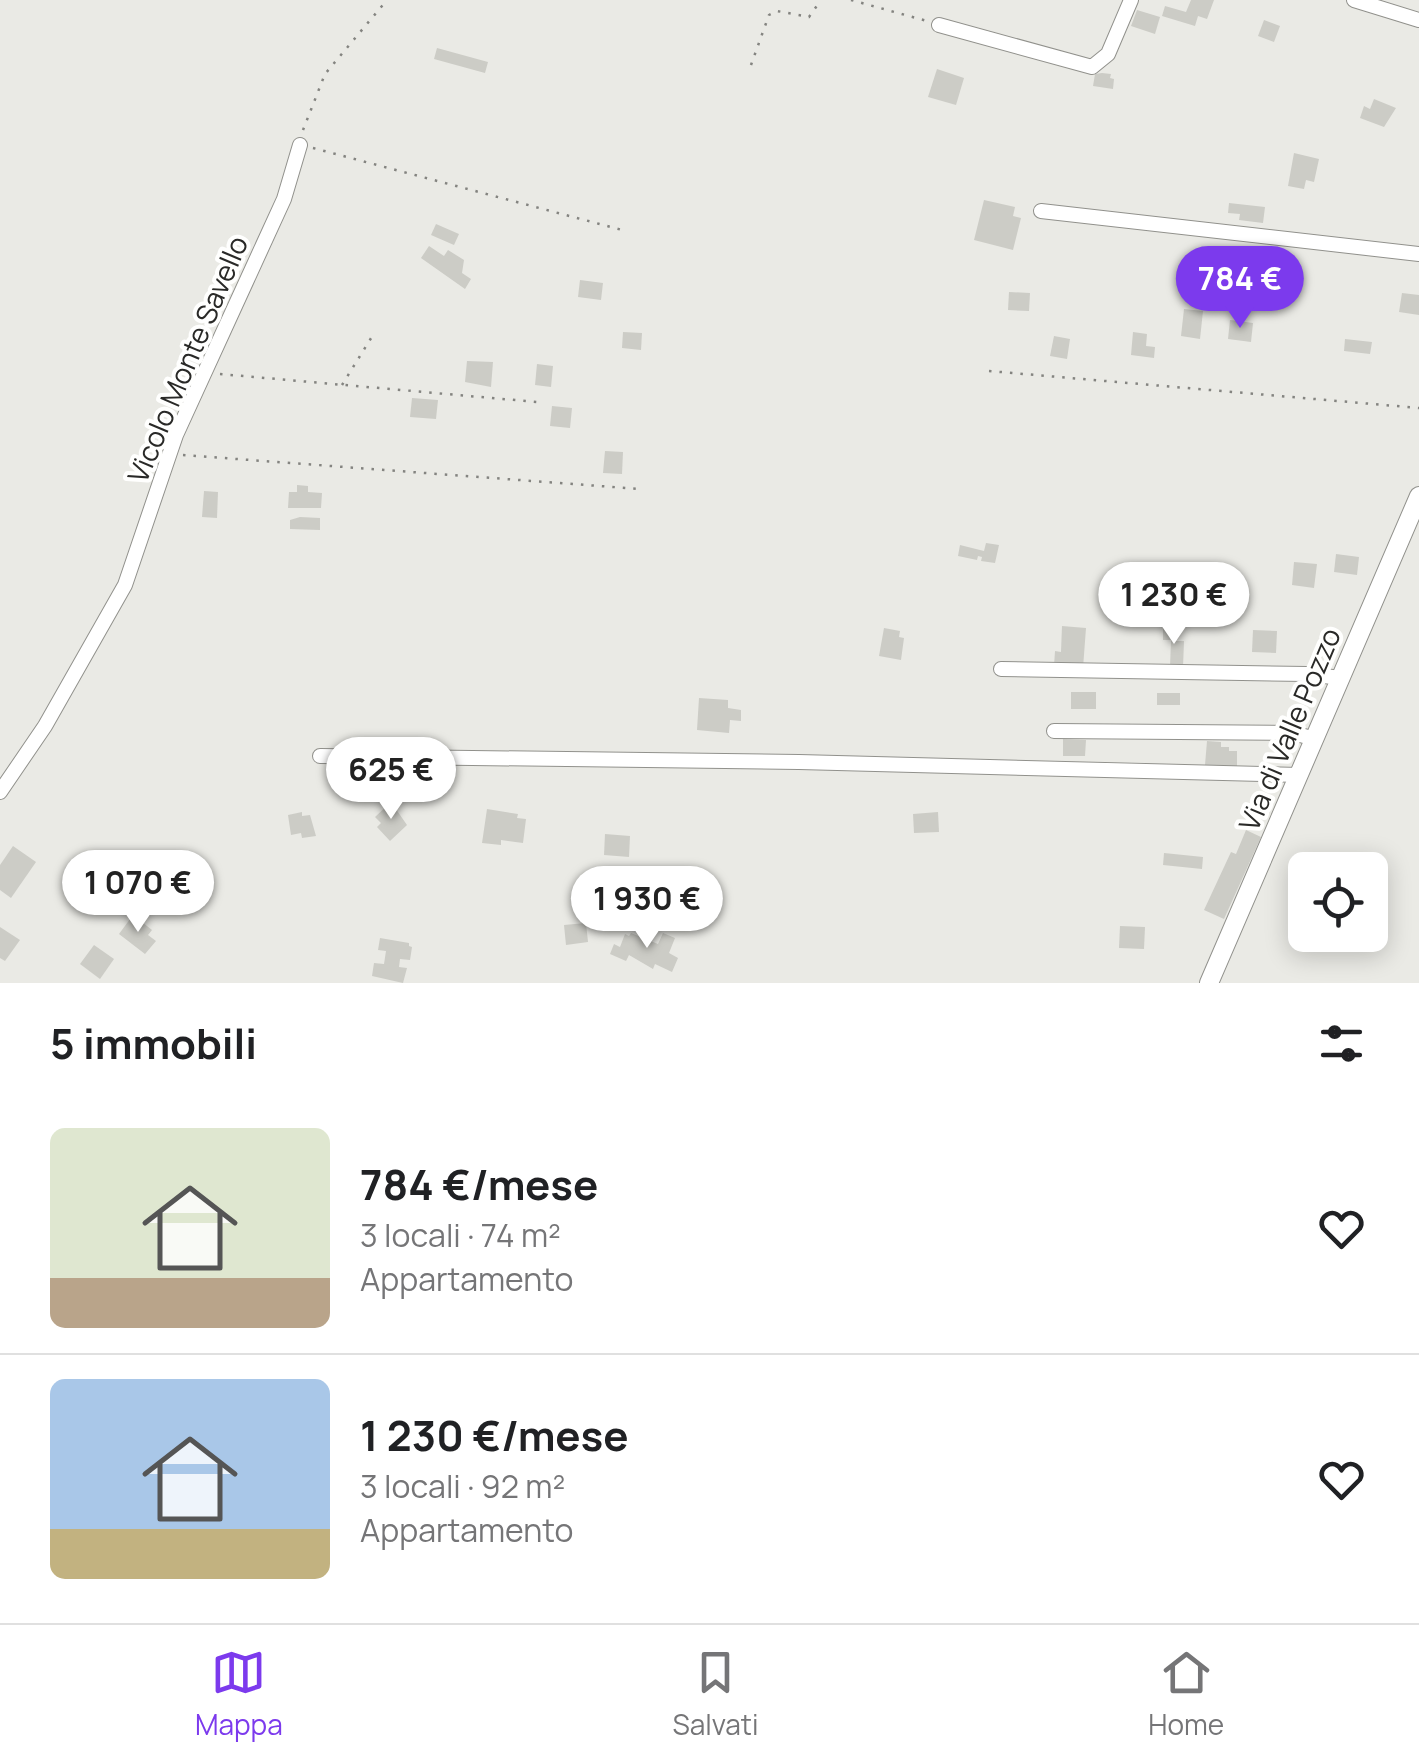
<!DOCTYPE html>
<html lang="it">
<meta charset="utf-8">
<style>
body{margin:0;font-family:Manrope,sans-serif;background:#f2f2f2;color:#202124;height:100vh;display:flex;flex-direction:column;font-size:38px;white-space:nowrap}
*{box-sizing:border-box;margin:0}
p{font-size:32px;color:#757577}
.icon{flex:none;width:55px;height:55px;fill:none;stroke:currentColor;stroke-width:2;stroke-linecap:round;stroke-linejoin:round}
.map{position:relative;height:983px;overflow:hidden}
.drawer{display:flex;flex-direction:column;background:#fff;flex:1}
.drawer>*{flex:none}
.tools{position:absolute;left:1288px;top:852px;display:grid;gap:20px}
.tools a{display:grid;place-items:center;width:100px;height:100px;border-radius:15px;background:#fff;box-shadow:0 5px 25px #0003;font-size:50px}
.price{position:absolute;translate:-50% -85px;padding:0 22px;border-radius:35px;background:#fff;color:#222;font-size:32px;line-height:65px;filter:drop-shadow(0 2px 5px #0008)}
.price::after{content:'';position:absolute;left:50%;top:60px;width:30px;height:22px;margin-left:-15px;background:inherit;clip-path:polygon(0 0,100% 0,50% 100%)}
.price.active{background:#7c3aed;color:#fff}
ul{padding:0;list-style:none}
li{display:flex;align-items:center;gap:30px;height:250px;padding:0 50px}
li+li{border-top:2px solid #e0e0e0}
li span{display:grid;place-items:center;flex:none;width:280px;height:200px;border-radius:15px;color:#555}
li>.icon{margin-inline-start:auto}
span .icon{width:120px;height:120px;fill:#fffc;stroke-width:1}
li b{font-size:42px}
h2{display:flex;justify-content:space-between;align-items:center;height:120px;padding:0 50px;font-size:42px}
.dock{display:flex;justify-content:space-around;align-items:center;height:140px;border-top:2px solid #e0e0e0;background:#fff;font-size:28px;color:#757577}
.dock a{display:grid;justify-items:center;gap:5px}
.dock .active{color:#7c3aed}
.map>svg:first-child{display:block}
</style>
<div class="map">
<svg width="1419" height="983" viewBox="0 0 1419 983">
<rect width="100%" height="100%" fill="#eaeae5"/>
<!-- building -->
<g fill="#ccccc6">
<path d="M1191 0H1214L1207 19 1198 16 1195 26 1162 16 1165 6 1186 12Z"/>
<path d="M1137 10 1160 17 1155 34 1131 26Z"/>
<path d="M1264 20 1280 26 1274 42 1258 36Z"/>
<path d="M437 48 488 62 485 73 434 59Z"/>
<path d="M937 69 964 78 956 105 928 97Z"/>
<path d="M1102 73 1111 74 1110 78 1114 79 1113 89 1093 86 1095 74Z"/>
<path d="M1374 99 1396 108 1384 127 1360 118 1364 106 1370 109Z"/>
<path d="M1294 153 1319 159 1314 182 1306 180 1304 189 1288 186Z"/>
<path d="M984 200 1015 207 1013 216 1021 218 1013 250 974 240Z"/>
<path d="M1229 203 1265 207 1263 223 1239 220 1240 214 1228 213Z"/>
<path d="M436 224 459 234 454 245 431 235Z"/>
<path d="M429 246 444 256 448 250 464 260 462 273 471 279 465 289 421 258Z"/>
<path d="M580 280 603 283 601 300 578 297Z"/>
<path d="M1009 292 1030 293 1029 311 1008 310Z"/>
<path d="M1402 293 1419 295V315L1399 312Z"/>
<path d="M1184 309 1203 311 1200 339 1181 336Z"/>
<path d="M1230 320 1253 323 1251 342 1228 339Z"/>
<path d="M623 332 642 333 641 350 622 348Z"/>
<path d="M1133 332 1147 334 1146 346 1155 347 1154 358 1131 355Z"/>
<path d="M1054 336 1070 339 1067 359 1050 356Z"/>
<path d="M1345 339 1372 342 1370 354 1344 351Z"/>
<path d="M467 361 493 362 491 387 465 382Z"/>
<path d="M537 364 553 366 551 387 535 385Z"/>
<path d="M412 398 438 400 436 419 410 417Z"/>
<path d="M552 406 572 408 570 428 550 426Z"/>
<path d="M605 451 623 452 622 474 603 473Z"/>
<path d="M297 485 308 486V492L322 493 321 508H288L289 492H297Z"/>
<path d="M204 491 218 492 217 518 202 517Z"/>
<path d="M300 517 320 518V530L290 529V520Z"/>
<path d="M986 543 999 545 995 563 981 561 982 557 978 556 977 560 958 556 960 545 984 551Z"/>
<path d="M1336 554 1359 557 1357 575 1334 572Z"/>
<path d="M1294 562 1317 564 1314 588 1292 585Z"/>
<path d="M1062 626 1086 628 1083 668 1054 666 1055 651 1061 652Z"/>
<path d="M1163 627H1176V641H1184L1183 667H1170L1171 640H1163Z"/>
<path d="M884 628 900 631 899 637 904 638 901 660 879 656Z"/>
<path d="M1253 630 1277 631 1276 653 1252 652Z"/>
<rect x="1071" y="692" width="25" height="17"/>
<rect x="1157" y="693" width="23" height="12"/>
<path d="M699 698 728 700V708L741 710V721L730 720 729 733 697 730Z"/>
<path d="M1063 739 1086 740 1085 756H1063Z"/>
<path d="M1207 741 1221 742V747H1229V751H1237V766L1205 765Z"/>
<path d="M391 802 407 825 390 841 377 827 381 823 375 817Z"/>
<path d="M487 809 518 814 517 818 526 819 523 843 501 840V845L482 843Z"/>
<path d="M302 812V816L310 815 316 836 302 838 301 833 291 835 288 815Z"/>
<path d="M938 812 939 832 914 833 913 814Z"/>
<path d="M1246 830 1261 837 1224 919 1204 910 1231 852 1236 854Z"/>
<path d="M605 834 630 836 629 857 604 855Z"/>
<path d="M13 846 36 862 11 898 0 890V865Z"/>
<path d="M1164 853 1203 857 1202 869 1163 865Z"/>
<path d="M133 915 152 930 148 935 156 941 145 954 119 934Z"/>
<path d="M586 923 588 942 566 945 564 925Z"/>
<path d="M1120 926 1145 927 1144 949 1119 948Z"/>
<path d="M0 927 20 940 5 961 0 958Z"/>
<path d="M631 933 658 944 663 933 675 938 669 953 678 958 672 972 655 964 653 969 629 955 626 961 610 954 614 944 620 947 625 934 629 936Z"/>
<path d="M380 938 409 943V946L412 947 410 960 400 959 399 967 407 968 403 983 372 976 374 963 384 964 386 951 378 950Z"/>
<path d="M94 945 114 959 100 979 80 964Z"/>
</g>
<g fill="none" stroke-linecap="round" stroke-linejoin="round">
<defs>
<g id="minor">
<path d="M1354 0 1419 20"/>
<path d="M939 25 1092 67 1108 54 1131 0"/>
<path d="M1041 211 1419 254"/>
<path d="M1001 669 1307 674 1341 678"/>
<path d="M1054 731 1293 733 1315 739"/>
<path d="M320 756 799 762 1299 775"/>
<path d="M0 792 45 726 125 585 176 435 284 199 300 145"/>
</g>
<path id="tertiary" d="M1209 983 1419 496"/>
</defs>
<!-- minor casing -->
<use href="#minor" stroke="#91918c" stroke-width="16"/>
<!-- tertiary casing -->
<use href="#tertiary" stroke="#91918c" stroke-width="20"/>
<!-- path -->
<g stroke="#848480" stroke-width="2.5" stroke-dasharray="2.5 8" stroke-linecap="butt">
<path d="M851 0 927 21"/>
<path d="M751 65 769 15 777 11 809 17 821 0"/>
<path d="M303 130 325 74 387 0"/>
<path d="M313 148 626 231"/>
<path d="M989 371 1419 408"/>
<path d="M220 374 537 402"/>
<path d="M342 385 373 335"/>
<path d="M183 455 640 489"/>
</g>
<!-- minor -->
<use href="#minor" stroke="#fff" stroke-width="14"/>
<!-- tertiary -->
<use href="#tertiary" stroke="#fff" stroke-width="18"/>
</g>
<g text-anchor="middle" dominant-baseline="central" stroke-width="8" stroke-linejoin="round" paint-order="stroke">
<!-- street labels -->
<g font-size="28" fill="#292927" stroke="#fffffe">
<text transform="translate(187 359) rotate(-67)">Vicolo Monte Savello</text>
<text transform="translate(1289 729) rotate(-67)">Via di Valle Pozzo</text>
</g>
</g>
</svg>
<div class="tools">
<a><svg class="icon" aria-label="locate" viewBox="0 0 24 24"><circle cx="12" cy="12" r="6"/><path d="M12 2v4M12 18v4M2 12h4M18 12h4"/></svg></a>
</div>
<b class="price active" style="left:1240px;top:331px">784 €</b>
<b class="price" style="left:1174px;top:647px">1 230 €</b>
<b class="price" style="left:391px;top:822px">625 €</b>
<b class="price" style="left:138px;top:935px">1 070 €</b>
<b class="price" style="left:647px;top:951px">1 930 €</b>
</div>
<section class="drawer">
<h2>5 immobili<svg class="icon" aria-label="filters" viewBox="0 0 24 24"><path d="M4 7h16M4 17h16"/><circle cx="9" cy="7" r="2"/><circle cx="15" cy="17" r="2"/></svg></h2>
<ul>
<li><span style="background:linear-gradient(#dfe7d0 75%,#b9a48a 0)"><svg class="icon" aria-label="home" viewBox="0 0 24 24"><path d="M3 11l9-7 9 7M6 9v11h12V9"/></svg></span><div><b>784 €/mese</b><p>3 locali · 74 m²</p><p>Appartamento</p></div><svg class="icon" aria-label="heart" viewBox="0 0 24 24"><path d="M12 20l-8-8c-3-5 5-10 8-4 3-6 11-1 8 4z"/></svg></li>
<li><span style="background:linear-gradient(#a9c7e8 75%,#c2b280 0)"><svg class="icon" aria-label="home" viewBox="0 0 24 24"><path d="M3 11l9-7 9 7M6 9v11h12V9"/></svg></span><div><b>1 230 €/mese</b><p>3 locali · 92 m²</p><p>Appartamento</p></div><svg class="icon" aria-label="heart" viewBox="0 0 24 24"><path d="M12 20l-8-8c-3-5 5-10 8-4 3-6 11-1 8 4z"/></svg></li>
</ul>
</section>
<nav class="dock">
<a class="active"><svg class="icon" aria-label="map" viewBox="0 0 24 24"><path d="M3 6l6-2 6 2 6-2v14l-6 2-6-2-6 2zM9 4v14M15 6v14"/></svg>Mappa</a>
<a><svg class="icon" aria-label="saved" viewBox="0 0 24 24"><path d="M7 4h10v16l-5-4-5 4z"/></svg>Salvati</a>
<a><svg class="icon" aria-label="home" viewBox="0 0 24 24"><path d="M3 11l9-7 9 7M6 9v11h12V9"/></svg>Home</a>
</nav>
